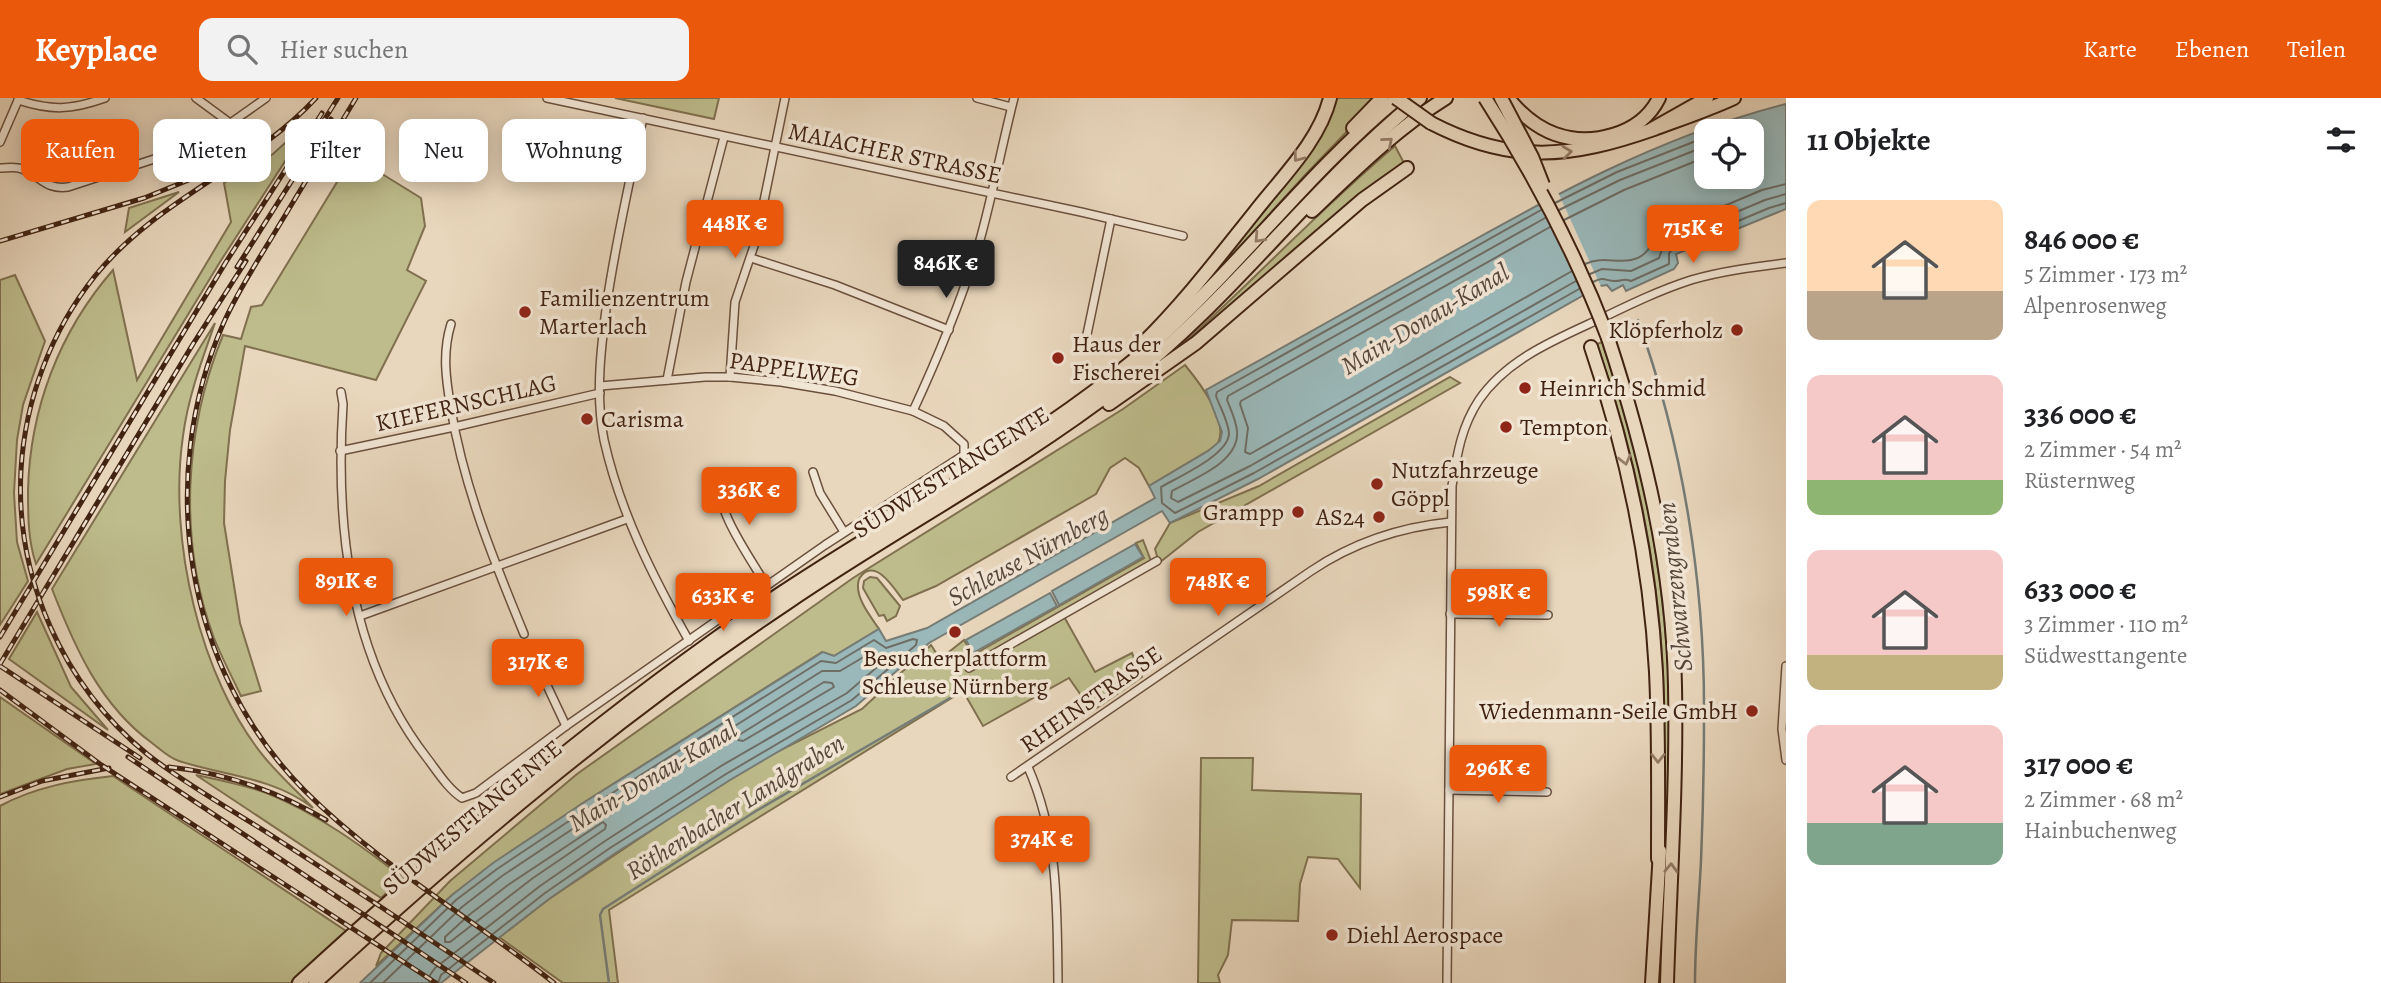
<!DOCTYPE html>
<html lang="de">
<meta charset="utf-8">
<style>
body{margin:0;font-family:Alegreya,serif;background:#f2f2f2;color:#202124;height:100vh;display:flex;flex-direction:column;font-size:26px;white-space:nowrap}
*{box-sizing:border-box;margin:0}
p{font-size:23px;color:#757577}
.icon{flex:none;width:38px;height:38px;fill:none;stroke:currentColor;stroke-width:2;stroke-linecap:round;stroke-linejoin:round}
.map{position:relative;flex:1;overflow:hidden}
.panel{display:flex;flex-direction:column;background:#fff;width:595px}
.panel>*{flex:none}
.banner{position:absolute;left:21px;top:21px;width:665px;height:63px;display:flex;gap:14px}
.tools{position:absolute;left:1694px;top:21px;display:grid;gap:14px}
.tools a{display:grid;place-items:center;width:70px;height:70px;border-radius:14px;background:#fff;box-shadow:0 4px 18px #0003;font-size:35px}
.price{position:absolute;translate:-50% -60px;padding:0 16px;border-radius:7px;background:#ea580c;color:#fff;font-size:23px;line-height:46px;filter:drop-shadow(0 2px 4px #0008)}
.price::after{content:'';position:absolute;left:50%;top:42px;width:21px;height:16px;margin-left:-10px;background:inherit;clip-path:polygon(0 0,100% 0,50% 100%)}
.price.on{background:#222;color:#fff}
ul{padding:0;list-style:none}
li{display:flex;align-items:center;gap:21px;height:175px;padding:0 21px}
li span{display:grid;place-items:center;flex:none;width:196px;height:140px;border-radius:14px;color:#555}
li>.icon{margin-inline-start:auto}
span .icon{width:84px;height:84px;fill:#fffc;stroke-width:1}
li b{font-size:30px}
h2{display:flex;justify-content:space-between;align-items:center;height:84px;padding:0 21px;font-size:30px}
.pill{padding:0 24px;border-radius:14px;background:#fff;box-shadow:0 4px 18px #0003;font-size:24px;line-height:63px}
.pill.on{background:#ea580c;color:#fff}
header{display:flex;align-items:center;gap:42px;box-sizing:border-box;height:98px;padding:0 35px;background:#ea580c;color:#fff}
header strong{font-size:33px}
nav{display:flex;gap:38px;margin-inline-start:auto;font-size:24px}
.search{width:490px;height:63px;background:#f2f2f2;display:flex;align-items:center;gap:18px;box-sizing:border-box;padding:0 24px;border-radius:14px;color:#757577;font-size:26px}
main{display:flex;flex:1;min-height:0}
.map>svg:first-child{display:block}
</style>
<header>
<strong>Keyplace</strong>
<div class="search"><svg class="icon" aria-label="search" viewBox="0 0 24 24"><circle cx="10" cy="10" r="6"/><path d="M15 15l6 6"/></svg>Hier suchen</div>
<nav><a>Karte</a><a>Ebenen</a><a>Teilen</a></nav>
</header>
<main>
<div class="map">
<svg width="1786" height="885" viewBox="0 0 1786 885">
<rect width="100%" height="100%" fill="#e9d7bd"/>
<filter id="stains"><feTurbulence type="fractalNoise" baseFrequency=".00286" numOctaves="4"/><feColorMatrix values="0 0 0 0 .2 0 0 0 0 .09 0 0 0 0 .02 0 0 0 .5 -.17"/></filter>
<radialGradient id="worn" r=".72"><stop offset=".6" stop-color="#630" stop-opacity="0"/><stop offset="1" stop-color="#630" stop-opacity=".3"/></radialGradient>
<!-- green -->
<g fill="#bebc8c" stroke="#80704f" stroke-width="2">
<path d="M615 0H719L714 21Z"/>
<path d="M1334 0H1379L1306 76 1196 197Z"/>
<path d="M309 23V26L220 164 36 466C28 443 28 417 28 392 30 311 59 234 113 172L137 282 231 124 224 85 273 56Z"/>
<path d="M1395 48 1404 65 1238 208 1164 263C1243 194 1314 116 1395 48Z"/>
<path d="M353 58 421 100 425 128 407 172 426 183 376 282 245 248 230 332 225 383 224 425 240 525 261 593 241 598C232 579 222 560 214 540 178 443 184 332 223 237L241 241 251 209 262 207Z"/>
<path d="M179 94 125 134 129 110Z"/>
<path d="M15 177 45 243 23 307 17 342 14 395 17 444 28 483 0 527V182Z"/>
<path d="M215 225C202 262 188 299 183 338 168 440 199 580 265 660 280 678 297 693 313 710 273 679 225 678 179 663 169 660 160 651 152 645 100 607 75 550 52 491Z"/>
<path d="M1602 244C1637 344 1660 449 1667 555 1674 665 1666 775 1662 885H1657C1661 776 1668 666 1662 556 1655 451 1632 346 1597 246Z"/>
<path d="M1185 267C1199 284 1232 326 1216 348L1149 388 1139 370 1125 360 1110 370 1096 396 936 488 903 502C895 492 877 461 862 477 859 480 858 483 858 487 857 502 871 519 879 531L834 558 822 554 583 705 452 797 376 868 381 855 450 783 577 676 853 480 1123 311Z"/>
<path d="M1450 279 1460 285 1198 434 1159 465 1155 451 1170 425 1259 388Z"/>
<path d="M1143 442 1151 463 1062 515 1095 574 1132 555 1142 579 1092 613 1069 580 983 628 963 593 609 812 618 885H563L499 839 549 801 694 704 767 659 862 611 931 547 940 561 964 542 973 557 1144 460 1136 445Z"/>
<path d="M870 479 877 480 900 508 896 518 887 523 884 517 879 518 863 490 864 483Z"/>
<path d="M37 514 71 589 108 632 9 561Z"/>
<path d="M0 599 96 666 67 671 0 696Z"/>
<path d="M1201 660H1253L1252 692 1361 696 1360 790 1338 761 1308 759 1300 786 1298 823 1232 822 1228 857 1218 877 1220 885H1198Z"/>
<path d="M196 677C220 682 246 687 269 696 318 716 362 748 403 780L381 800Z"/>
<path d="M113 678 346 833 291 885H0V708C35 689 74 682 113 678Z"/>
</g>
<!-- water -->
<g fill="#9ab8b9" stroke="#767c76" stroke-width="2" fill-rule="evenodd">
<path d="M1786 6V111L1676 156 1678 165 1674 171 1626 193 1623 187 1612 193 1607 187 1600 188 1258 381 1170 425 1162 413 929 545 856 608 730 682 614 756 549 801 441 885H360L452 797 493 765 583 705 823 554 834 558 879 531 886 543 927 530 1155 400 1149 388 1208 353 1220 343 1222 334 1206 292C1282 250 1358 207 1433 165 1546 101 1659 38 1786 6ZM1706 33H1752V79H1706Z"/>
<path d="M1135 446 1143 459 1059 507 1052 493Z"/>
<path d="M1050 495 1057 508 973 555 966 542Z"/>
</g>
<!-- pier -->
<path fill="#e9d7bd" d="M1557 92 1602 191 1585 200 1539 101Z"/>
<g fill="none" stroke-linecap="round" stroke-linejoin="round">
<!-- shore -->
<g stroke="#6e6e66" stroke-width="2">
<path d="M1555 105 1617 74 1706 39"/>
<path d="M1541 112 1217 294 1216 298C1220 309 1228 323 1229 335 1229 357 1178 379 1161 389L1162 405 1175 415 1254 375 1579 191"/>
<path d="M1559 112 1620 82 1706 48"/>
<path d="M1545 120 1228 298 1227 302C1231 312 1236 322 1237 333 1240 364 1194 380 1172 393L1171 400 1178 404 1250 368 1576 183"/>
<path d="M1564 122 1624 92 1706 59"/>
<path d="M1550 129 1241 303 1240 306 1248 330 1245 354 1250 356 1572 173"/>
<path d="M1585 166C1602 158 1615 165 1631 162 1650 159 1651 141 1665 133L1762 92 1786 86"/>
<path d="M1590 176 1602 171 1631 173 1659 160 1663 149 1670 142 1765 102 1786 96"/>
<path d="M1593 184C1605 178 1605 183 1615 183 1623 183 1622 180 1631 183L1669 166V155L1674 150 1769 110 1786 105"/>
<path d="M824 584 832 585 834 589 743 643 738 642 739 637Z"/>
<path d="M603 724 606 727 605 731 533 780 450 844H445V839L469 817 508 787Z"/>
<path d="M370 885 456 802 497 771 587 711 821 563 836 565 874 542 886 550 913 541 917 542 916 547 852 602 726 676 610 750 545 795 441 877 438 885"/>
<path d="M383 885 462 809 502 778 592 718 822 573H840L872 554 884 559 883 564 847 595 721 668 605 743 540 788 435 870 430 877 429 885"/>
</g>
<!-- stream -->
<g stroke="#767c76" stroke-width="2.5">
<path d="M1638 222C1683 348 1705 485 1704 619 1704 667 1703 715 1701 763 1699 804 1695 844 1695 885"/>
<path d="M609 885 600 817 603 811 756 713 950 600"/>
</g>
<defs>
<g id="minor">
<path d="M196 0 230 25"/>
<path d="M547 0 1081 114 1183 138"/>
<path d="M977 0 1011 9"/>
<path d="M18 2C52 13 71 12 105 0"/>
<path d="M643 20C630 82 616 142 607 204 601 249 595 297 604 342 620 414 653 479 689 543"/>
<path d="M0 44 19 0"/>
<path d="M0 70C7 70 15 68 22 71 41 78 45 92 68 89L185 51 212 38 266 0"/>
<path d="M751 160 835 187 949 232"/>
<path d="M451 226C442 255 446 282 451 311 464 390 494 463 524 536"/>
<path d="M1085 246 1111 121"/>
<path d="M730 279 735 204 756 142 785 0"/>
<path d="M667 282 686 184 724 39"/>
<path d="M341 294 343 306C335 429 349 560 427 660 437 673 448 691 462 700L476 695 566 628 825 447 964 357V346L944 328 913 313 835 293 781 284 730 279H705L600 288"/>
<path d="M913 313C939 257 962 201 980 142 993 95 1002 47 1014 0"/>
<path d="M340 353 454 329 600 295"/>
<path d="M716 374C717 415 746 453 766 487"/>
<path d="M813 374 820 395 844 434"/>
<path d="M1450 516 1548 517"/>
<path d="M360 518 627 421"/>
<path d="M535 562 566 628"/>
<path d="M1786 568 1782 631 1786 662"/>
<path d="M969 570 1157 463"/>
<path d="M1028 669C1059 740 1057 809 1058 885"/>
<path d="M1011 679 1311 473C1354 444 1400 429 1451 424"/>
<path d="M1449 692 1547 694"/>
<path d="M1447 885 1452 388C1457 357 1461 329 1479 302 1508 260 1557 241 1602 220 1631 206 1660 192 1691 182 1722 173 1754 169 1786 165"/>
</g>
<g id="trunk">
<path d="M1508 0C1520 15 1536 29 1555 36 1591 49 1641 37 1659 0"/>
<path d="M1431 25C1512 67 1571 60 1654 31 1681 21 1708 12 1734 0"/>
<path d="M1353 30 1382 0"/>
<path d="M1312 113C1354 73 1396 31 1446 0"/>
<path d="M1608 240C1645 353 1673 469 1675 588 1677 687 1670 786 1667 885"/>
<path d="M1142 246C1183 206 1218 160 1254 115 1281 80 1319 44 1330 0"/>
<path d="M1591 249C1627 355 1650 462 1656 574 1659 636 1658 699 1658 761"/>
<path d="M1109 306 1196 245 1362 102 1407 70"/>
<path d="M299 885C448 748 601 618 768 504 882 427 1005 363 1114 278 1219 197 1295 85 1398 0"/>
<path d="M315 885C464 748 618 618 787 505 897 430 1016 368 1122 286 1232 202 1312 87 1420 0"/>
<path d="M1652 885 1660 753"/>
</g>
<path id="motorway" d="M1652 31 1707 0"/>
</defs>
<!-- minor casing -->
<use href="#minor" stroke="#6b503d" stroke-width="10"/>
<!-- trunk casing -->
<use href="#trunk" stroke="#412312" stroke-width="16"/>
<!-- motorway casing -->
<use href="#motorway" stroke="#412312" stroke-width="16"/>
<!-- minor -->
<use href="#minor" stroke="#f1e5d4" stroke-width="7"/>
<!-- trunk -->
<use href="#trunk" stroke="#e9d7bd" stroke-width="12"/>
<!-- motorway -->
<use href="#motorway" stroke="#e9d7bd" stroke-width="12"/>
<defs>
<g id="rail">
<path d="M316 0C250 71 158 100 95 178 51 233 25 302 21 372 15 480 63 587 147 656 188 688 234 713 277 741 350 788 422 836 494 885"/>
<path d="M356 0C328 46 300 93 272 139 255 167 237 195 224 224 155 380 184 571 305 693 379 767 472 820 554 885"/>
<path d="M321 27 338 0"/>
<path d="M0 143 144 100 206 75"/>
<path d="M237 169 331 21"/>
<path d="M0 539 226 164 322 15"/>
<path d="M0 566 193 246 246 163"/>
<path d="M0 568 140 660"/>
<path d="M0 592 100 666 436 885"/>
<path d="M128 659 466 885"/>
<path d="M169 669C226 675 277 693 326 722"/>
<path d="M0 699 42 683 109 670"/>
</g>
</defs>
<!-- rail casing -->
<use href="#rail" stroke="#412312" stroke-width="5"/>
<!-- rail -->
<use href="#rail" stroke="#f1e5d4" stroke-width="2.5" stroke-dasharray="8" stroke-linecap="butt"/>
<defs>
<g id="trunk-bridge">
<path d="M1396 0 1431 25"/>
<path d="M1485 0C1534 76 1576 156 1608 240"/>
<path d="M1501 0 1532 59 1543 87"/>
</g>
</defs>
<!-- trunk-bridge casing -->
<use href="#trunk-bridge" stroke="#412312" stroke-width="16" stroke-linecap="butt"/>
<!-- trunk-bridge -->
<use href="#trunk-bridge" stroke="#e9d7bd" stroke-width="12"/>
</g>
<!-- one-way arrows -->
<defs><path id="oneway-chevron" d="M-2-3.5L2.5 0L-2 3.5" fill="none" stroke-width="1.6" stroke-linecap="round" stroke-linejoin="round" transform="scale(1.75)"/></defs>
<g stroke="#957d68">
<use href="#oneway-chevron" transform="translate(1388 44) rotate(-40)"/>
<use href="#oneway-chevron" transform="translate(1567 54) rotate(-7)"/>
<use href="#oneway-chevron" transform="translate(1298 59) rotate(127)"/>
<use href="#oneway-chevron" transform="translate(1259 140) rotate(133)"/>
<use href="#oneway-chevron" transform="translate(1625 362) rotate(76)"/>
<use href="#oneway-chevron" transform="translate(1658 660) rotate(90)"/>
<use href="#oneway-chevron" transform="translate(1671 770) rotate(-88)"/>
</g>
<!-- markers -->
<g fill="#8f2418" stroke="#f1e5d4" stroke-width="2.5">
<circle cx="525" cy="214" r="7"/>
<circle cx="1737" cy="232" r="7"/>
<circle cx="1058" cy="260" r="7"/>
<circle cx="1525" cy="290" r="7"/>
<circle cx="587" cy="321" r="7"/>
<circle cx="1506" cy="329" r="7"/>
<circle cx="1377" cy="386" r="7"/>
<circle cx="1298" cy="414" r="7"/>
<circle cx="1379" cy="419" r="7"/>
<circle cx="955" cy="534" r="7"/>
<circle cx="1752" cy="613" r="7"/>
<circle cx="1332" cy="837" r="7"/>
</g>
<g text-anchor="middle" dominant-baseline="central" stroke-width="7" stroke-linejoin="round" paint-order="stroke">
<!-- street labels -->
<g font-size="24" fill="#412312" stroke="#f1e5d4">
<text transform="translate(895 55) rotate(12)">MAIACHER STRASSE</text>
<text transform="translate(794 271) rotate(8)">PAPPELWEG</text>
<text transform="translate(466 305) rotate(-13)">KIEFERNSCHLAG</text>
<text transform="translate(951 374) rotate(-32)">SÜDWESTTANGENTE</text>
<text transform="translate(1091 601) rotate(-35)">RHEINSTRASSE</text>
<text transform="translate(472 719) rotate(-40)">SÜDWESTTANGENTE</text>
</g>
<!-- poi labels -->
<g font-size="24" fill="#412312" stroke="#f1e5d4" text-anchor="start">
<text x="539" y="200">Familienzentrum<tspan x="539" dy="28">Marterlach</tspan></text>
<text x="1723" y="232" text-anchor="end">Klöpferholz</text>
<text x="1072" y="246">Haus der<tspan x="1072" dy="28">Fischerei</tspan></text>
<text x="1539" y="290">Heinrich Schmid</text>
<text x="601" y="321">Carisma</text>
<text x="1520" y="329">Tempton</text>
<text x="1391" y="372">Nutzfahrzeuge<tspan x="1391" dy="28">Göppl</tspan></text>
<text x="1284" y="414" text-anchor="end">Grampp</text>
<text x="1365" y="419" text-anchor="end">AS24</text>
<text x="955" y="560" text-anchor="middle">Besucherplattform<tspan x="955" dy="28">Schleuse Nürnberg</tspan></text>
<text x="1738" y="613" text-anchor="end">Wiedenmann-Seile GmbH</text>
<text x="1346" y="837">Diehl Aerospace</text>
</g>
<!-- water labels -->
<g font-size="26" font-style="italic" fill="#57483c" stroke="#f1e5d4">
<text transform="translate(1425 221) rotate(-31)">Main-Donau-Kanal</text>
<text transform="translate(1028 458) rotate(-29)">Schleuse Nürnberg</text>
<text transform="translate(1675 489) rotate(-96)">Schwarzengraben</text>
<text transform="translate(653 678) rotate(-31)">Main-Donau-Kanal</text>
<text transform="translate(735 709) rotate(-32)">Röthenbacher Landgraben</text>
</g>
</g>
<rect width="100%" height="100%" filter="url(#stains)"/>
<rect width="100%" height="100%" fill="url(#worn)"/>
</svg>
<div class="tools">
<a><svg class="icon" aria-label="locate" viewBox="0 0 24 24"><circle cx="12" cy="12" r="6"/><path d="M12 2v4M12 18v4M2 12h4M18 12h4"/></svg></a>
</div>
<b class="price" style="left:735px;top:162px">448K €</b>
<b class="price" style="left:1693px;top:167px">715K €</b>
<b class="price on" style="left:946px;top:202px">846K €</b>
<b class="price" style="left:749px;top:429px">336K €</b>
<b class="price" style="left:346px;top:520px">891K €</b>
<b class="price" style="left:1218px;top:520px">748K €</b>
<b class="price" style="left:1499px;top:531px">598K €</b>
<b class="price" style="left:723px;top:535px">633K €</b>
<b class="price" style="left:538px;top:601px">317K €</b>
<b class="price" style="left:1498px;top:707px">296K €</b>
<b class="price" style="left:1042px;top:778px">374K €</b>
<div class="banner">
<a class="pill on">Kaufen</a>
<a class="pill">Mieten</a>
<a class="pill">Filter</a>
<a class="pill">Neu</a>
<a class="pill">Wohnung</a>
</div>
</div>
<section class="panel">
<h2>11 Objekte<svg class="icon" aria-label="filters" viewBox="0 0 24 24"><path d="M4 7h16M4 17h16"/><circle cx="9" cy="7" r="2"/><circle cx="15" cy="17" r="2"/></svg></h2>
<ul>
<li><span style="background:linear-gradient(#ffd9b3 65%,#b9a48a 0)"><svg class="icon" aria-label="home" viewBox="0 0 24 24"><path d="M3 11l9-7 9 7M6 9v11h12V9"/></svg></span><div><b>846 000 €</b><p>5 Zimmer · 173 m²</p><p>Alpenrosenweg</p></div></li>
<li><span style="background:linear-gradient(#f6c9c9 75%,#8fb573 0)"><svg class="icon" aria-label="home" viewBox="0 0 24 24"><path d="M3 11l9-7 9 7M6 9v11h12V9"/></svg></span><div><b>336 000 €</b><p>2 Zimmer · 54 m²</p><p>Rüsternweg</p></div></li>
<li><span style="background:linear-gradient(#f6c9c9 75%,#c2b280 0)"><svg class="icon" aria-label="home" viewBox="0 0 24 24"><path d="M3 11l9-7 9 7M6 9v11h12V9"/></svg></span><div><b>633 000 €</b><p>3 Zimmer · 110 m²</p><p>Südwesttangente</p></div></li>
<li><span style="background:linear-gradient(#f6c9c9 70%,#7fa58c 0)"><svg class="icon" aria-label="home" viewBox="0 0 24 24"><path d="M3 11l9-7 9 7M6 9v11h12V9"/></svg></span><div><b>317 000 €</b><p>2 Zimmer · 68 m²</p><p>Hainbuchenweg</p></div></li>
</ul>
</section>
</main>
